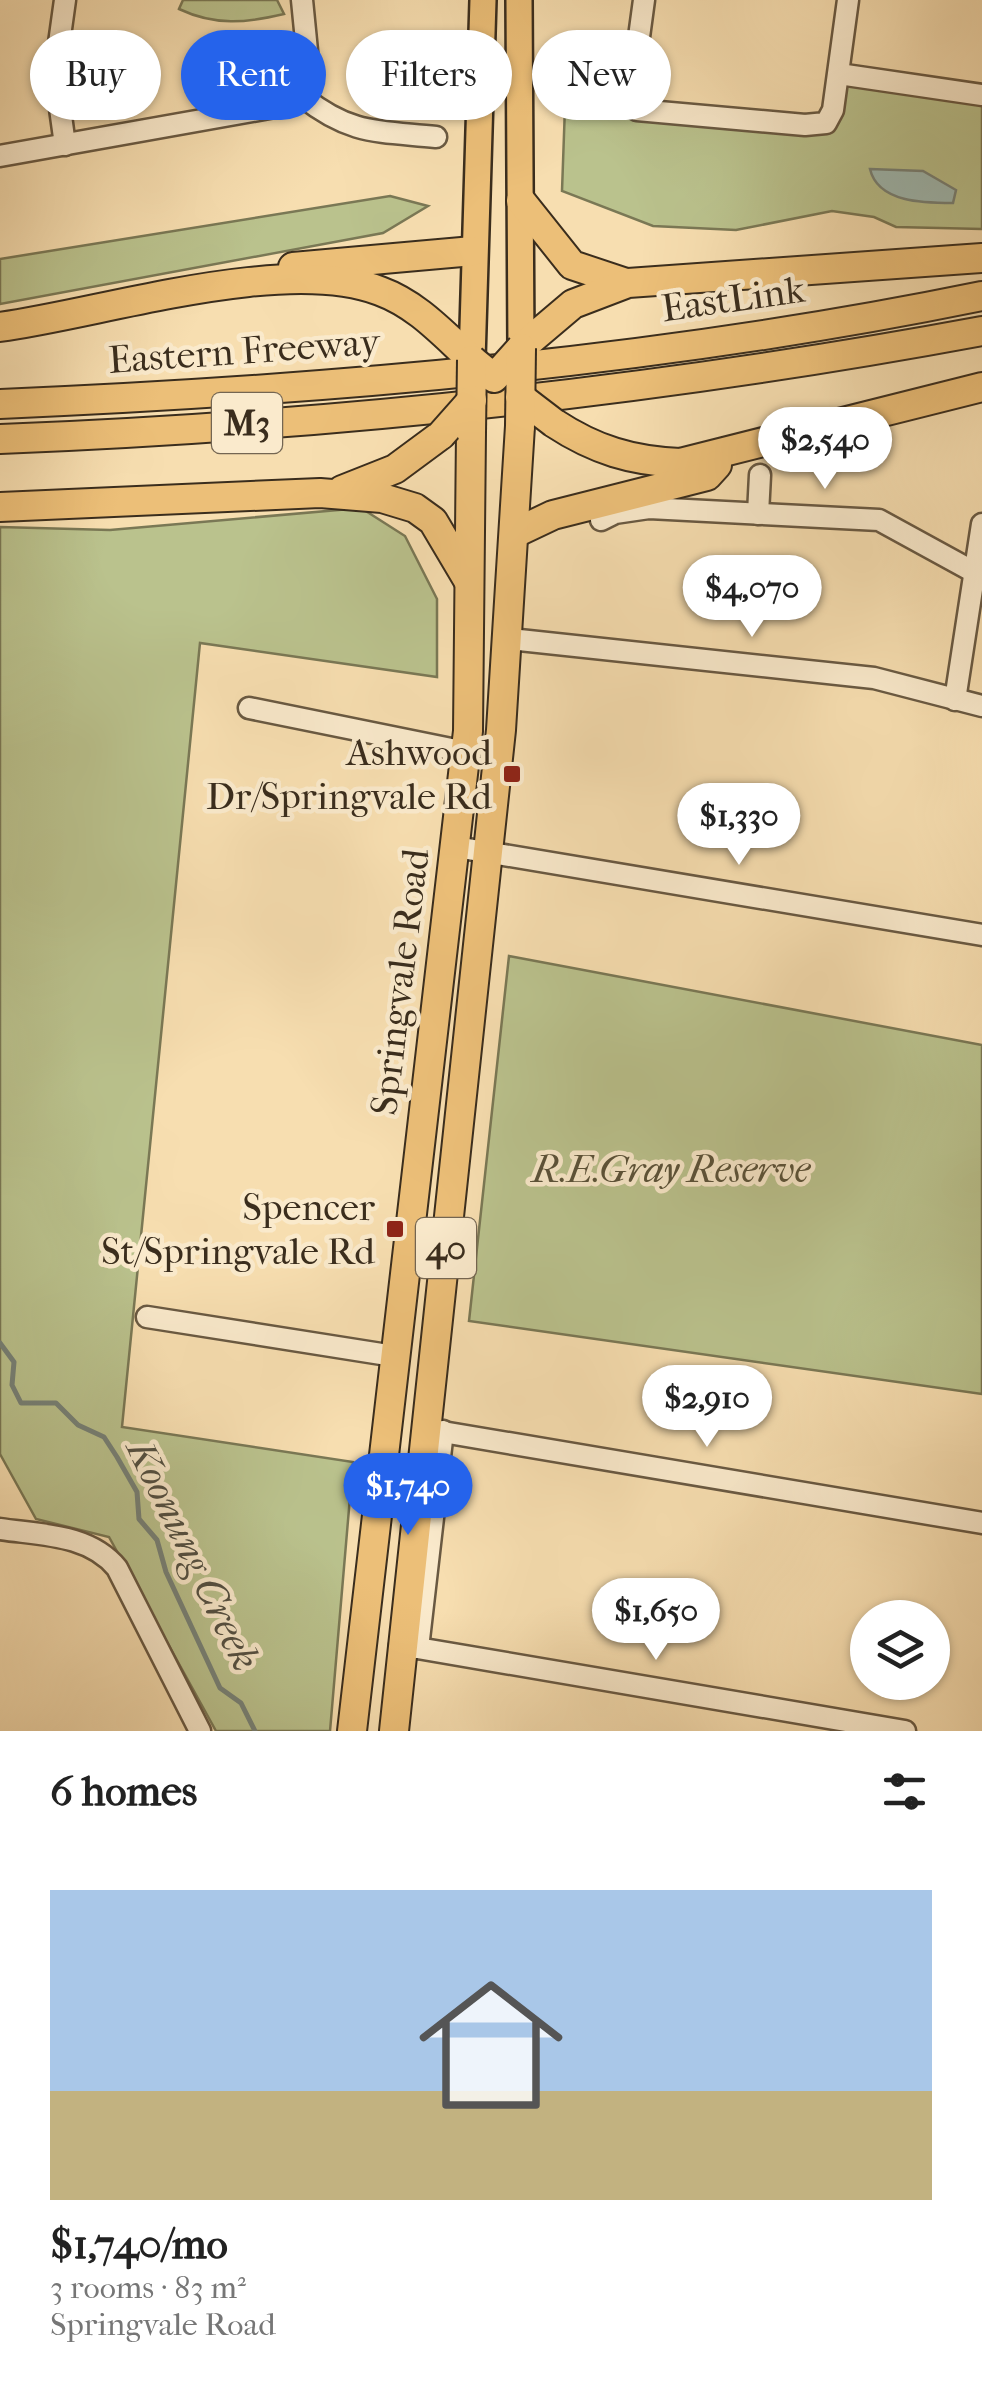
<!DOCTYPE html>
<meta charset="utf-8">
<style>
body{margin:0;font-family:"IM FELL French Canon",serif;background:#f6f6f6;color:#222;height:100vh;display:flex;flex-direction:column;font-size:38px;white-space:nowrap}
*{box-sizing:border-box;margin:0}
p{font-size:32px;color:#767676}
.icon{flex:none;width:55px;height:55px;fill:none;stroke:currentColor;stroke-width:2;stroke-linecap:round;stroke-linejoin:round}
.map{position:relative;height:1731px;overflow:hidden}
.side{display:flex;flex-direction:column;background:#fff;flex:1}
.side>*{flex:none}
.hud{position:absolute;left:30px;top:30px;width:922px;height:90px;display:flex;gap:20px}
.controls{position:absolute;left:850px;top:1600px;display:grid;gap:20px}
.controls a{display:grid;place-items:center;width:100px;height:100px;border-radius:50%;background:#fff;box-shadow:0 2px 8px #0004;font-size:50px}
.price{position:absolute;translate:-50% -85px;padding:0 22px;border-radius:35px;background:#fff;color:#222;font-size:32px;line-height:65px;filter:drop-shadow(0 2px 5px #0008)}
.price::after{content:'';position:absolute;left:50%;top:60px;width:30px;height:22px;margin-left:-15px;background:inherit;clip-path:polygon(0 0,100% 0,50% 100%)}
.price.on{background:#2563eb;color:#fff}
ul{padding:0;list-style:none}
li{display:grid;align-content:center;gap:20px;height:530px;padding:0 50px}
li span{display:grid;place-items:center;height:310px;border-radius:0px;color:#555}
li>.icon{margin-inline-start:auto}
span .icon{width:180px;height:180px;fill:#fffc;stroke-width:1}
li b{font-size:42px}
h2{display:flex;justify-content:space-between;align-items:center;height:120px;padding:0 50px;font-size:42px}
.tag{padding:0 35px;border-radius:45px;background:#fff;box-shadow:0 2px 8px #0004;font-size:35px;line-height:90px}
.tag.on{background:#2563eb;color:#fff}
.map>svg:first-child{display:block}
</style>
<div class="map">
<svg width="982" height="1731" viewBox="0 0 982 1731">
<rect width="100%" height="100%" fill="#f7deb0"/>
<filter id="stains"><feTurbulence type="fractalNoise" baseFrequency=".002" numOctaves="4"/><feColorMatrix values="0 0 0 0 .2 0 0 0 0 .09 0 0 0 0 .02 0 0 0 .5 -.17"/></filter>
<radialGradient id="worn" r=".72"><stop offset=".6" stop-color="#630" stop-opacity="0"/><stop offset="1" stop-color="#630" stop-opacity=".3"/></radialGradient>
<!-- green -->
<g fill="#bac28d" stroke="#7a7855" stroke-width="2.5">
<path d="M183 0H277L284 14C246 23 215 26 179 9Z"/>
<path d="M628 64 624 106 635 117 830 128 844 80 982 102V229L896 227 874 217 832 211 736 230 653 226 562 191 566 78Z"/>
<path d="M390 196 428 206 383 233 0 304V259Z"/>
<path d="M361 508 405 536 437 599V677L200 643 122 1427 353 1462 330 1731H216L109 1537 36 1519 0 1454V527L110 530Z"/>
<path d="M509 956 982 1045V1394L469 1321Z"/>
</g>
<!-- water -->
<path fill="#9fbbb4" stroke="#778278" stroke-width="2.5" d="M870 169 923 171 956 190 953 203C925 203 878 203 870 169Z"/>
<g fill="none" stroke-linecap="round" stroke-linejoin="round">
<!-- stream -->
<path stroke="#778278" stroke-width="5" d="M0 1343 14 1362 12 1385 21 1403H56L78 1425 104 1437 117 1457 137 1492 139 1519 157 1540 166 1572 220 1688 241 1703 255 1731"/>
<defs>
<g id="minor">
<path d="M65 0 55 72 65 145"/>
<path d="M302 0 309 71 303 97"/>
<path d="M644 0 631 96 637 110 805 125 826 123 833 110 848 0"/>
<path d="M839 74 982 95"/>
<path d="M0 156 275 107 303 97C351 135 378 131 436 137"/>
<path d="M758 514 760 475"/>
<path d="M601 520 615 513 649 508 879 520 974 572"/>
<path d="M510 639 874 678 982 706"/>
<path d="M955 700 982 524"/>
<path d="M249 708 466 752"/>
<path d="M456 847 982 935"/>
<path d="M147 1317 394 1356"/>
<path d="M425 1429 982 1523"/>
<path d="M0 1529C41 1535 89 1534 117 1568L200 1731"/>
<path d="M400 1645 905 1731"/>
<path d="M418 1648 443 1431"/>
</g>
<g id="major">
<path d="M519 0 521 348"/>
<path d="M472 360 483 0"/>
</g>
<g id="highway">
<path d="M521 201 572 265 626 283"/>
<path d="M293 267 473 251"/>
<path d="M0 327C103 313 284 254 380 291 418 305 443 334 472 360"/>
<path d="M521 348 573 304 628 283 982 258"/>
<path d="M0 404C328 390 660 362 982 296"/>
<path d="M554 423C595 450 632 461 680 463L982 387"/>
<path d="M0 439C329 426 659 391 982 331"/>
<path d="M342 490 395 469 441 435"/>
<path d="M0 507 320 493 382 498 415 508 433 521 468 580"/>
<path d="M515 533 553 515 707 476 717 465"/>
<path d="M352 1731 468 731 471 432"/>
<path d="M394 1731 501 730 520 426"/>
</g>
</defs>
<!-- minor casing -->
<use href="#minor" stroke="#695942" stroke-width="25"/>
<!-- major casing -->
<use href="#major" stroke="#3a2d1d" stroke-width="30"/>
<!-- highway casing -->
<use href="#highway" stroke="#3a2d1d" stroke-width="32"/>
<!-- minor -->
<use href="#minor" stroke="#faeacc" stroke-width="20"/>
<!-- major -->
<use href="#major" stroke="#ecbf78" stroke-width="25"/>
<!-- highway -->
<use href="#highway" stroke="#ecbf78" stroke-width="28"/>
<defs>
<g id="highway-bridge">
<path d="M472 360 494 378 521 348"/>
<path d="M520 397 554 423"/>
<path d="M520 426 521 348"/>
<path d="M471 432 472 360"/>
<path d="M441 435 472 400"/>
</g>
</defs>
<!-- highway-bridge casing -->
<use href="#highway-bridge" stroke="#3a2d1d" stroke-width="32" stroke-linecap="butt"/>
<!-- highway-bridge -->
<use href="#highway-bridge" stroke="#ecbf78" stroke-width="28"/>
</g>
<!-- markers -->
<g fill="#8f2418" stroke="#faeacc" stroke-width="4">
<rect x="502" y="764" width="20" height="20" rx="5"/>
<rect x="385" y="1219" width="20" height="20" rx="5"/>
</g>
<g text-anchor="middle" dominant-baseline="central" stroke-width="9" stroke-linejoin="round" paint-order="stroke">
<!-- shield labels -->
<g fill="#faeacc" stroke="#746652" stroke-width="2.5">
<rect x="212" y="393" width="70" height="60" rx="8"/>
<rect x="416" y="1218" width="60" height="60" rx="8"/>
</g>
<g font-size="35" font-weight="bold" fill="#3a2d1d">
<text x="247" y="423">M3</text>
<text x="446" y="1248">40</text>
</g>
<!-- street labels -->
<g font-size="38" fill="#3a2d1d" stroke="#faeacc">
<text transform="translate(733 299) rotate(-8)">EastLink</text>
<text transform="translate(244 351) rotate(-4)">Eastern Freeway</text>
<text transform="translate(400 982) rotate(-83)">Springvale Road</text>
</g>
<!-- poi labels -->
<g font-size="38" fill="#3a2d1d" stroke="#faeacc" text-anchor="end">
<text x="492" y="752">Ashwood<tspan x="492" dy="44">Dr/Springvale Rd</tspan></text>
<text x="375" y="1207">Spencer<tspan x="375" dy="44">St/Springvale Rd</tspan></text>
</g>
<!-- park labels -->
<g font-size="38" font-style="italic" fill="#5a5239" stroke="#faeacc">
<text x="671" y="1169">R.E.Gray Reserve</text>
</g>
<!-- water labels -->
<g font-size="40" font-style="italic" fill="#535043" stroke="#faeacc">
<text transform="translate(193 1555) rotate(64)">Koonung Creek</text>
</g>
</g>
<rect width="100%" height="100%" filter="url(#stains)"/>
<rect width="100%" height="100%" fill="url(#worn)"/>
</svg>
<div class="controls">
<a><svg class="icon" aria-label="layers" viewBox="0 0 24 24"><path d="M12 4l9 5-9 5-9-5zM3 14l9 5 9-5"/></svg></a>
</div>
<b class="price" style="left:825px;top:492px">$2,540</b>
<b class="price" style="left:752px;top:640px">$4,070</b>
<b class="price" style="left:739px;top:868px">$1,330</b>
<b class="price" style="left:707px;top:1450px">$2,910</b>
<b class="price on" style="left:408px;top:1538px">$1,740</b>
<b class="price" style="left:656px;top:1663px">$1,650</b>
<div class="hud">
<a class="tag">Buy</a>
<a class="tag on">Rent</a>
<a class="tag">Filters</a>
<a class="tag">New</a>
</div>
</div>
<section class="side">
<h2>6 homes<svg class="icon" aria-label="filters" viewBox="0 0 24 24"><path d="M4 7h16M4 17h16"/><circle cx="9" cy="7" r="2"/><circle cx="15" cy="17" r="2"/></svg></h2>
<ul>
<li><span style="background:linear-gradient(#a9c7e8 65%,#c2b280 0)"><svg class="icon" aria-label="home" viewBox="0 0 24 24"><path d="M3 11l9-7 9 7M6 9v11h12V9"/></svg></span><div><b>$1,740/mo</b><p>3 rooms · 83 m²</p><p>Springvale Road</p></div></li>
</ul>
</section>
